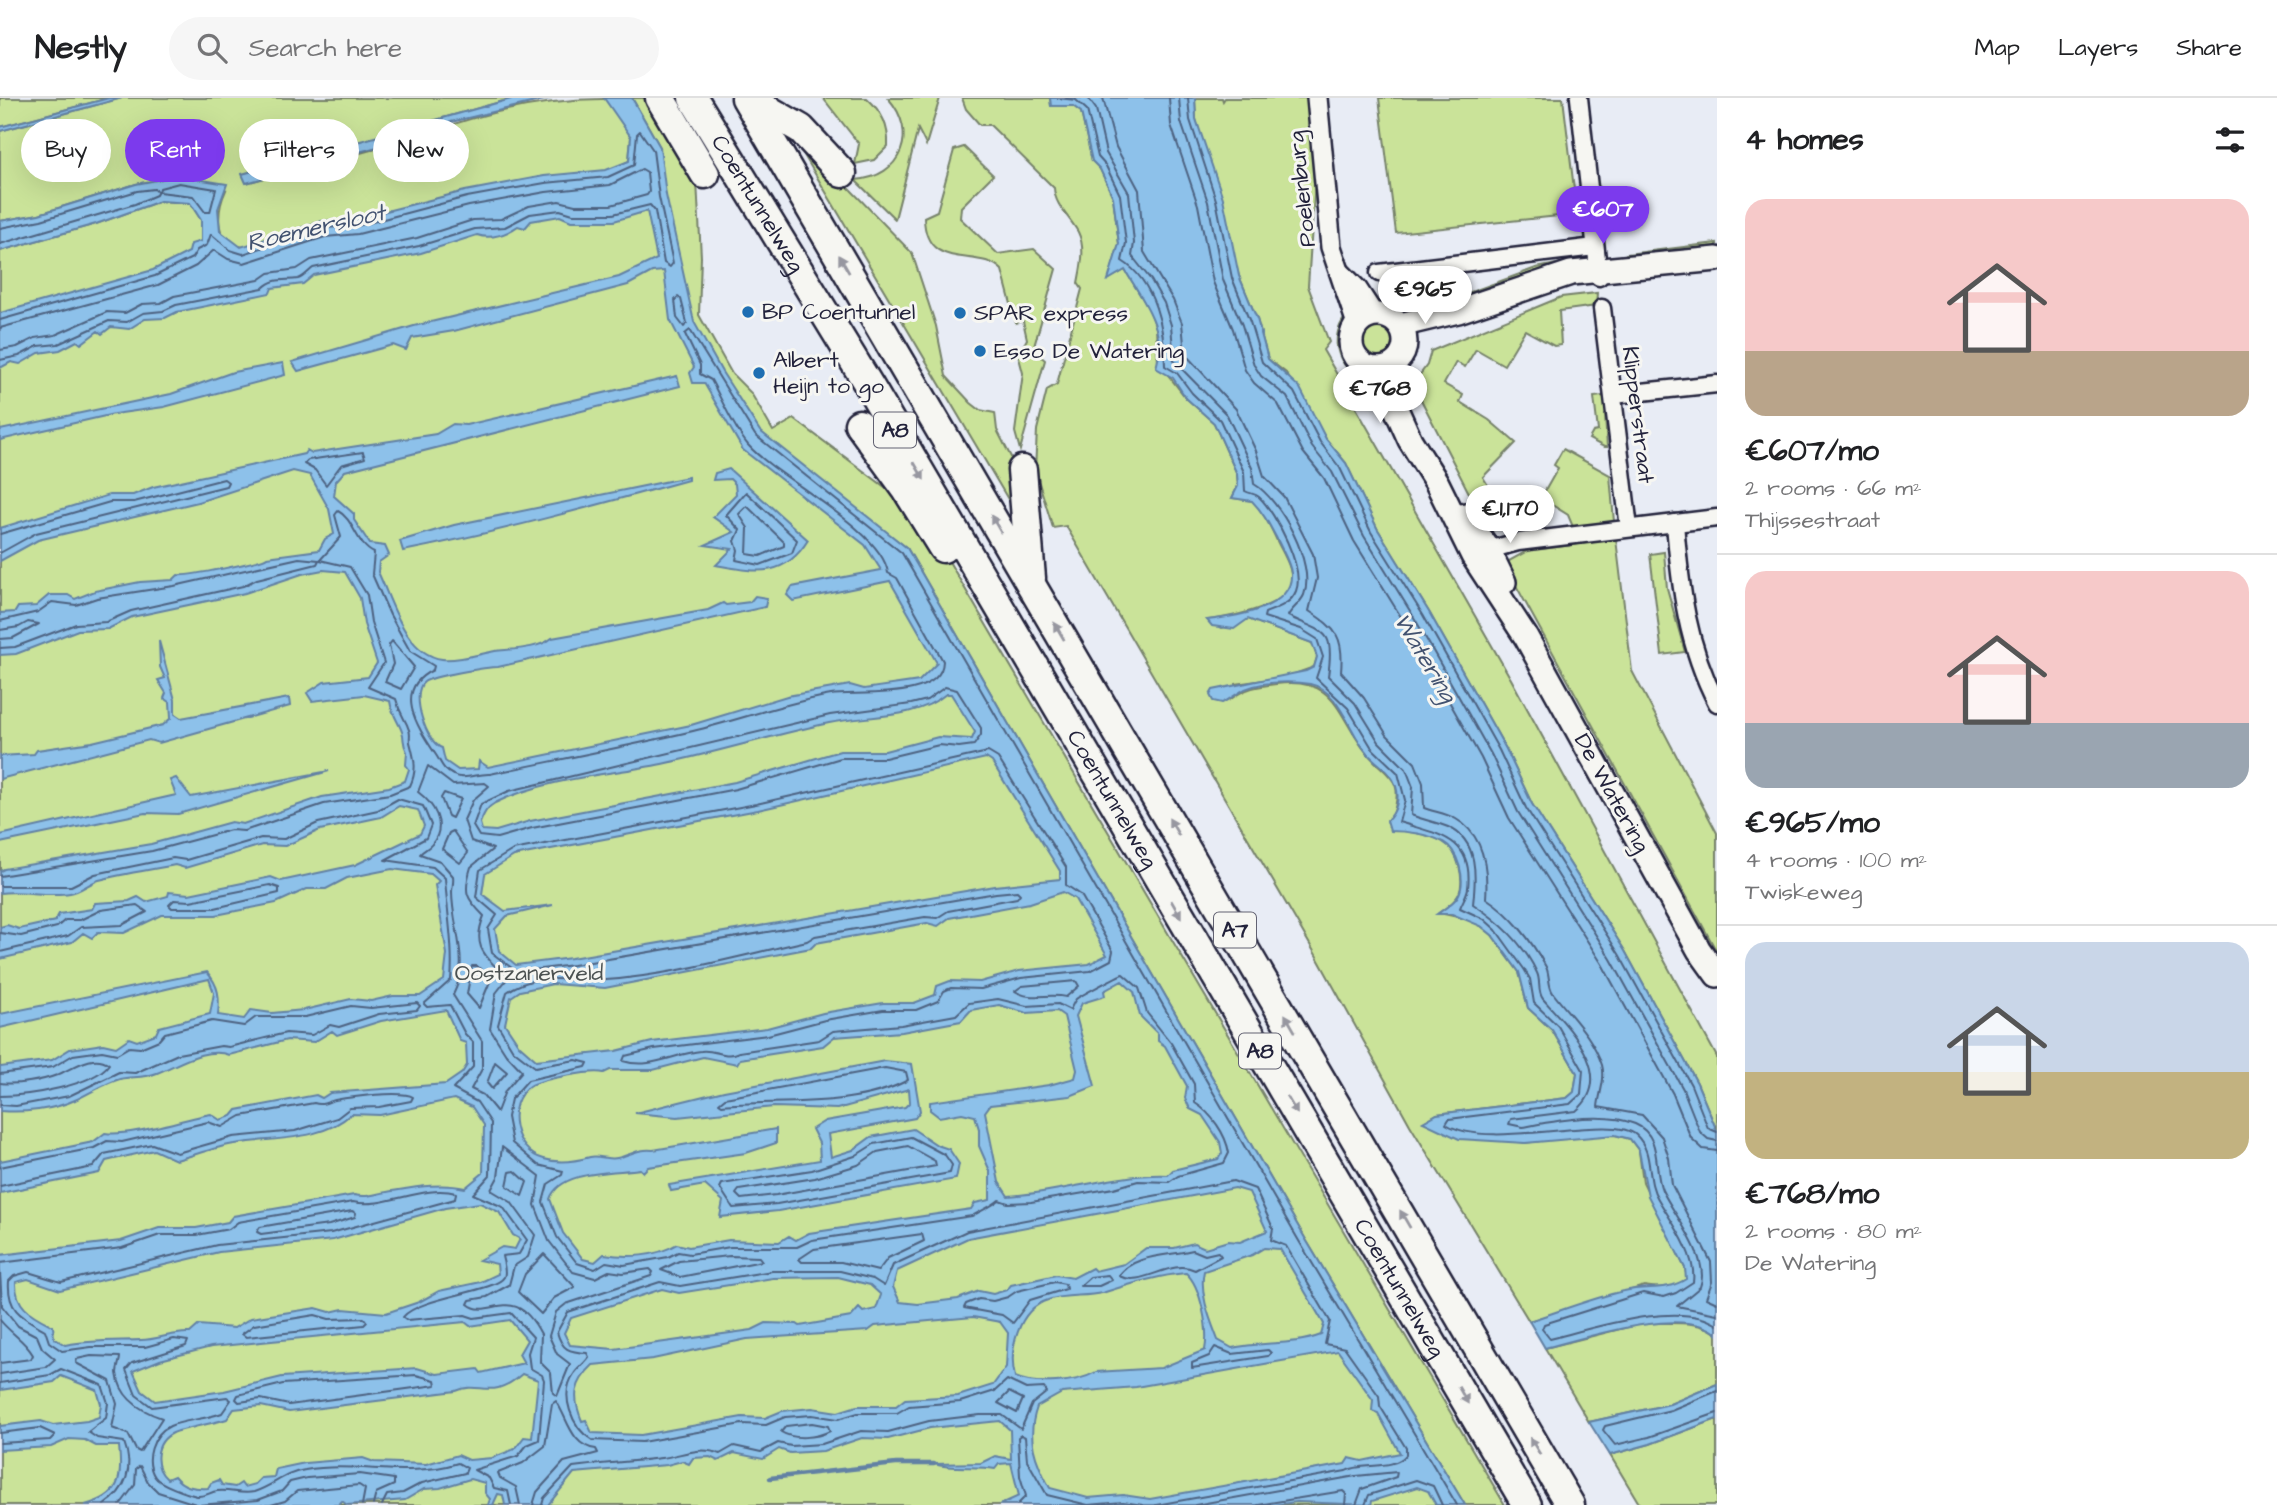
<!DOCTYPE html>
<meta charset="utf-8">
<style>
body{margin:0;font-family:"Architects Daughter",sans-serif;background:#f6f6f6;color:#202124;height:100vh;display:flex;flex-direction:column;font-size:26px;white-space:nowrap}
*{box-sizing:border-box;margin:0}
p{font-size:23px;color:#757577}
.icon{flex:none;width:38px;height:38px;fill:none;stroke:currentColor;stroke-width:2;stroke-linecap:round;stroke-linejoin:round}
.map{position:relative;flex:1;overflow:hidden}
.sheet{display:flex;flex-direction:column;background:#fff;width:560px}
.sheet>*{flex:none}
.guide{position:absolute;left:21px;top:21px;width:665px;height:63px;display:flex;gap:14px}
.price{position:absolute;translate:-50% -60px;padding:0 16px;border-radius:24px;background:#fff;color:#222;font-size:23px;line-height:46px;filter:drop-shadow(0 2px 4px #0008)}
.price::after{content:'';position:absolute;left:50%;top:42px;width:21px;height:16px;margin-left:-10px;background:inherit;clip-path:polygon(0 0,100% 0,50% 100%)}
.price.on{background:#7c3aed;color:#fff}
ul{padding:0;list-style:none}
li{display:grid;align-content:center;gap:14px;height:371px;padding:0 28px}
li+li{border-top:2px solid #e0e0e0}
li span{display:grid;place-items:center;height:217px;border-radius:21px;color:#555}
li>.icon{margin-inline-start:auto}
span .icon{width:126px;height:126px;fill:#fffc;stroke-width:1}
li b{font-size:30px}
h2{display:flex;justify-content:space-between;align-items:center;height:84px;padding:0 28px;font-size:30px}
.tag{padding:0 24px;border-radius:32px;background:#fff;box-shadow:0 7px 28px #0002;font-size:24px;line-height:63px}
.tag.on{background:#7c3aed;color:#fff}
header{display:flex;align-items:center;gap:42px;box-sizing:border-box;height:98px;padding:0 35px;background:#fff;border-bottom:2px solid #e0e0e0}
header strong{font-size:33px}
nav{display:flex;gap:38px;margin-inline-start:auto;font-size:24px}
.search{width:490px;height:63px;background:#f6f6f6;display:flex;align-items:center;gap:18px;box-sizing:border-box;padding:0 24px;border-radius:38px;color:#757577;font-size:26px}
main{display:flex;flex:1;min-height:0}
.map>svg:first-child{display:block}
</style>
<header>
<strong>Nestly</strong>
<div class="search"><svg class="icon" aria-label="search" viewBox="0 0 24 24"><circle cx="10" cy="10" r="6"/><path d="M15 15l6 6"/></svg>Search here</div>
<nav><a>Map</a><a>Layers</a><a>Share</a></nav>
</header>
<main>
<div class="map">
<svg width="1717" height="1407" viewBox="0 0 1717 1407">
<rect width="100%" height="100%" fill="#e8ecf5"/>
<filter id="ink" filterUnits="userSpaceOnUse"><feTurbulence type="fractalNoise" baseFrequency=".0143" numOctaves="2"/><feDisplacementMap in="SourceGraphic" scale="14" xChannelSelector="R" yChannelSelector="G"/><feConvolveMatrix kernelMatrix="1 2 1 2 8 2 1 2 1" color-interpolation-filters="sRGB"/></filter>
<g filter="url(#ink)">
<!-- green -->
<g fill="#cae399" stroke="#76826a" stroke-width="2">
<path d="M0 0H109L0 29Z"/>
<path d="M122 0H514L443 20 246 85C304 69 364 56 421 37 479 16 545 0 607 1L631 39 629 63 616 69 660 49 632 0H654L697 83 701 159 699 217 732 276 751 295 773 333 794 321 921 416 1505 1407H1465L1305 1140 907 450 840 400 1451 1407H0V153L96 126 160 103 190 105 201 122V143L248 151 277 139C266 143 250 151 239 148 212 143 218 109 226 92L178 78 136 86 39 116 0 123V33Z"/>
<path d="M823 0H867C882 14 889 28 888 48L874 62 855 66 859 46Z"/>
<path d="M888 0H940L926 47 918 31 895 121 855 82C902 79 919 35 888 0Z"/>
<path d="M962 0H1050L1051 8H1073L1081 14 1092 63 1100 71 1113 99 1119 146 1109 181 1125 172 1149 211 1156 230 1158 264 1186 300 1214 325 1237 376 1238 388 1232 400 1253 403C1264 415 1271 430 1278 445 1285 459 1296 475 1289 491 1281 509 1227 520 1208 522L1222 530 1248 521 1312 545 1317 559 1314 569 1286 579 1236 586 1231 601C1245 590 1258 588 1276 586 1337 578 1336 616 1366 654 1386 679 1405 678 1393 717 1413 743 1423 731 1445 745 1458 754 1465 781 1459 796 1455 804 1446 810 1439 815L1467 821 1481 828 1492 837 1519 874 1528 910 1552 932 1577 975 1574 994 1567 1000 1437 1016 1424 1024 1525 1045 1586 1037H1615L1630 1041 1639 1053 1643 1084 1685 1170 1687 1181C1671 1191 1662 1191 1644 1188L1529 1223 1410 1027 1316 857 1066 428 1053 430 1035 372 1037 332 1047 292 1057 286 1082 191 1078 185C1081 169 1086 150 1078 134 1069 118 1055 108 1054 90L990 27H980L966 11Z"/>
<path d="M1195 0H1222L1223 3 1225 0H1318V37L1308 188 1329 244 1323 252 1511 581 1717 959V1033L1697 985 1625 853 1532 706 1506 651 1429 514 1377 430 1346 365 1326 341 1286 275 1268 261 1257 221 1239 178 1196 21Z"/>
<path d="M1379 0H1563L1577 116 1396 135Z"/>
<path d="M795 42 823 63 912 155 936 228 946 278 971 305 980 312 995 315 997 332 1015 367 1012 408Z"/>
<path d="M964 49 993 77 961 109 960 120 998 156 1034 151 1056 171 1033 252 1045 262 1020 352 1015 334 1023 275 1017 252 1022 250 1027 241 1023 223 1016 225 1002 172C979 148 925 176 924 119L937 113 954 52Z"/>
<path d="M1717 145V152L1627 163 1626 156Z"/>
<path d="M1588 160 1506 188 1427 210 1536 170Z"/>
<path d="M1466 183 1464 187 1413 205 1402 196 1385 193Z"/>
<path d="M1597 195 1596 208 1559 213 1561 247 1554 248 1525 232 1504 267 1476 251 1465 269 1456 264 1444 286 1463 297 1460 304 1489 322 1516 345 1483 379 1492 394 1486 400 1502 410 1509 421 1515 412 1535 410 1533 428 1488 432 1413 286 1427 267 1431 253 1561 199Z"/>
<path d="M1347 217 1353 222C1332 265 1359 262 1380 287 1346 284 1322 246 1347 217Z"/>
<circle cx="1377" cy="244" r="15"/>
<path d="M1610 297 1612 316 1605 317 1607 349H1604L1589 341 1593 334 1598 333 1594 299Z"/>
<path d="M1563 351 1610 377 1614 424 1573 429 1568 417 1541 400 1558 370 1554 367Z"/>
<path d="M1616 441 1632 573 1717 735V854L1507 471V464L1527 453Z"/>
<path d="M1664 454 1667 490 1685 554 1662 557 1650 456Z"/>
<path d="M1644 1225C1667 1226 1699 1221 1717 1236V1286L1670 1306 1589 1324 1545 1250Z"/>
<path d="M1717 1321V1407H1640L1610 1357 1650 1346Z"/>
</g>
<!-- water -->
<g fill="#8dc1ea" stroke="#6281a4" stroke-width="2" fill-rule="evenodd">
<path d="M109 0H122L0 33V29Z"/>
<path d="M552 0 451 24 421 37 246 85 242 76 511 1Z"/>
<path d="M604 0H632L660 49 666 97 694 224 722 274 760 333 907 450 1305 1140 1465 1407H1436L1428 1393 1417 1389 1372 1403 1371 1407 1297 1404 1274 1407H999L1019 1398 1011 1365 999 1366 995 1371C975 1367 954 1372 934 1366L981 1365 995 1358 1011 1361 1010 1332 1000 1323 930 1330 888 1341 862 1340 823 1353 790 1355 779 1351 763 1361 734 1355 718 1363 710 1359 693 1360 689 1366 682 1363 667 1367 574 1375 548 1407H505L503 1397 498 1396 493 1407H488L490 1401 485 1395V1385L470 1381 440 1390 424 1391 405 1402 347 1407 342 1403 338 1407H85C121 1398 122 1381 119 1348H96L85 1342 69 1341 51 1349 0 1352V1328L41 1323 53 1327 87 1323 99 1319 101 1306 97 1292 61 1278 54 1284 0 1292V1157L121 1143 159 1130H196L228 1124 233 1118 354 1097C367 1100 374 1096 387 1094 412 1090 440 1084 465 1090L483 1075 484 1027 472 1009 454 1001 380 1017 351 1016C321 1044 273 1039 235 1046 215 1049 195 1057 176 1062L154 1052 106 1063 99 1075 0 1095V1063L93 1044 105 1035C130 1039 182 1021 211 1016L220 1022 232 1018 237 1012 316 997 322 1000 330 995 446 986 462 975 467 967 466 945 460 943 446 912 381 923 337 937 332 933 314 944 287 942 229 957C206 948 178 967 157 975 142 981 132 978 120 981 105 985 89 996 75 1002 54 1012 23 1015 0 1013V969L52 962 70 951 103 946 116 949 129 940 137 943 156 936 159 929 210 916 214 895 209 881 0 930V916L207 874C219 888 220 899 218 917L244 921 251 912 272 915 304 912 351 901 371 903 393 898H420L444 882 447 856 435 787 439 783 431 776 392 771 347 780 326 791H307L276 805 216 817H162L124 835 98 834 92 840 83 835 72 844 0 861V829L7 827 19 831 55 823 59 816 92 811 95 805 129 803 138 799 146 804 168 798 169 794 189 796 271 779 281 783 355 767 420 736 424 728 418 712 399 708 381 719 320 732 285 748 262 747 185 770 175 767C150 772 124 775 99 782 89 785 80 794 70 795 48 799 22 792 0 795V773L4 771 151 746 231 724 243 726 322 699 389 689 405 683 409 671 406 667 407 654C403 646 404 645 403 637 401 627 392 618 390 603L364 597 312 603 307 595 324 584 368 579 377 565 364 526 360 500 345 474 323 472 302 476 245 495 132 519 108 531 78 532 16 556 0 557V515L15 514 18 509 36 508 49 497H68L75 501 95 493 140 484 173 482 178 477C185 479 261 464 267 459L319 452 325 441 334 436 329 411 310 377 293 373 198 404 38 442 0 463V430L109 397H133L153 389 304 356 307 352 312 355 436 336 453 326 466 327 677 278 680 288 345 373 336 383 334 398 354 416V422L370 446 385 448 389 457 379 464 378 474C392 503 405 556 442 561 458 563 479 556 495 553 513 551 539 551 552 540L708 512 723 505 726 507 750 504 755 498 767 500 765 509 498 569C488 569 432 578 424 584 410 595 426 645 442 650L445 663 458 672 478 671 479 663 488 669 691 627 787 598 850 587 864 591 919 583 937 565 890 483 793 503 787 497 792 489 881 472 865 447 743 352 704 285H693L690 275 694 269 670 222 664 173 652 174 628 187 454 233 412 240 406 252 393 247 298 273 292 264 414 228 619 179 657 161 647 113 614 123H571L560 118 531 123 525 130 518 128C507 136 491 142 477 137L421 155 314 177 303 186 272 190 270 195 177 214 165 220 145 221 129 231 111 229 102 236 98 233 81 246 77 243 60 252 39 255 20 266 11 264 0 270V215L153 172 189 154 191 146 201 143V122L190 105 160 103 96 126 0 153V123L39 116 136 86 178 78 227 86 218 111 220 133 241 149 322 123 355 121 465 93 544 78 606 72 629 63 631 39ZM946 596H951L975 634 972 641 938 639 885 653H840L735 684 530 723 496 733 482 732 480 725C484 716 486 710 495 705 546 680 608 677 662 666 718 654 773 637 829 625 867 617 915 622 946 596ZM986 660 992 664 1060 773V781L995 788 571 860 516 867 499 853 495 831 507 818 553 807 505 813 482 796 485 776 514 758 758 712ZM1063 794 1075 801 1107 857 1089 866 1019 873 980 884 950 883 937 888 935 897 914 905H883L823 915 767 930 652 944 616 953 536 962 519 947 505 926 511 899 520 893 553 886 605 890 811 850 816 845 927 825 938 828 949 820 1030 805ZM1122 883 1134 894 1140 918 1158 936V943L1165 948 1187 988 1185 1000 1190 1011 1202 1017 1220 1044 1222 1055 1218 1061 1173 1072 1168 1077C1115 1075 1062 1095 1008 1098L999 1084 985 1014 990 1007 1070 998 1095 988 1076 918 1082 905 1105 898 1104 893ZM999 907 1027 915 1057 913 1064 918 1077 972 1075 980 1049 987 930 1004V1012L939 1019 962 1015 975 1018 979 1031V1048L990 1073V1102L975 1105 971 1111 809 1135 796 1142 789 1138 779 1144 729 1142 689 1149 677 1146C656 1159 627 1160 604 1156L595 1164 583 1161 563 1135 550 1101C560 1072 613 1075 640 1071L643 1074 648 1069 746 1055 776 1045V1031L653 1052C640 1050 630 1057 617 1060 609 1062 598 1057 590 1059 576 1063 560 1066 544 1061 514 1054 503 1006 530 988 541 981 592 972 604 975L610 972H653L703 959 737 966 740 961 823 948 834 939 902 934 961 923 971 912ZM1235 1090 1249 1094 1267 1133 1240 1144 1228 1143 1205 1150 1194 1145 1174 1150H1146L1124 1166 1095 1173 1092 1170 1073 1180 1056 1177 1011 1187 1007 1192 993 1196 979 1193 958 1201 918 1206 900 1204 893 1189 897 1173 968 1140ZM480 1105 499 1114 513 1137 520 1141 515 1151 502 1149 479 1162 497 1166 498 1176 481 1184 439 1193 419 1204 386 1215 343 1211 330 1214 316 1210 251 1220 234 1230 199 1227 190 1235C172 1234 158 1242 141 1242 115 1243 90 1242 65 1247L54 1240 53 1228C32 1217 15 1210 16 1184L28 1181 60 1192 219 1154 333 1142 445 1110ZM1264 1150 1280 1151 1324 1226 1321 1237C1292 1248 1262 1243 1232 1250L1218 1242C1210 1221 1199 1195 1204 1173L1252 1157ZM1186 1175C1201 1188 1209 1232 1205 1252L1161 1270 1096 1274C1077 1285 1035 1288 1015 1279 1008 1251 1019 1211 1048 1202 1065 1196 1085 1199 1102 1195 1128 1187 1159 1177 1186 1175ZM838 1179 870 1187 881 1197 876 1211 863 1214 859 1210 851 1219 800 1228 797 1226 766 1225 752 1232 614 1251 570 1247 564 1235 571 1220 662 1191 679 1195 773 1180ZM973 1219 1000 1224 1008 1235 1006 1269 993 1287 958 1298 905 1301 896 1308H857L838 1314 812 1310 782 1313 765 1320 742 1319 641 1337 592 1335 586 1322 582 1323C572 1299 574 1285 593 1267L653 1261 747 1241 868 1233 875 1228ZM510 1222 527 1242 519 1256 524 1265 481 1275 478 1271 437 1276 417 1270 282 1279 224 1293 155 1303 142 1293 133 1273 160 1262 211 1249 465 1224 470 1228ZM1338 1253 1373 1302 1372 1313 1378 1315 1400 1355 1362 1363 1349 1360 1345 1366 1150 1401 1123 1397 1088 1400 1050 1390C1035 1363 1026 1340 1037 1309L1062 1295 1136 1289ZM522 1276 538 1282 532 1340 524 1339 515 1351 492 1360 469 1362 458 1357 426 1366 374 1364 363 1360 305 1365 276 1371 274 1379 261 1380 255 1386 244 1389 241 1385 235 1389 222 1387 219 1382 211 1385 208 1390C194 1391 183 1389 174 1378L167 1381C153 1369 154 1344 173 1335 181 1331 215 1325 227 1321L234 1311 261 1308 289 1314 456 1293C481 1282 490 1304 522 1276Z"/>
<path d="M1050 0H1195L1196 21 1223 100 1239 178 1257 221 1268 261 1300 290 1326 341 1346 365 1377 430 1429 514 1506 651 1532 706 1625 853 1697 985 1717 1033V1236C1683 1207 1585 1240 1545 1250L1529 1223C1560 1213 1592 1200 1624 1193 1647 1187 1666 1194 1686 1181L1685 1170 1648 1098 1639 1053 1630 1041 1615 1037 1525 1045 1459 1041 1423 1024 1437 1016 1567 1000 1574 994 1577 975 1552 932 1528 910 1519 874 1492 837 1481 828 1452 816H1437C1444 811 1454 805 1458 798 1467 783 1458 752 1443 744 1429 736 1406 733 1390 733L1387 723C1396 714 1400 701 1396 688 1391 673 1378 667 1368 656 1350 637 1340 592 1310 586 1291 583 1256 583 1240 594 1233 598 1229 602 1222 605L1213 603 1210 597 1213 592 1306 573 1314 569 1317 559 1312 545 1248 521 1234 531 1212 528 1207 522C1234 519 1294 511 1291 475 1290 465 1283 454 1279 445 1271 430 1264 415 1252 403L1232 400 1238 388 1237 376 1214 325 1186 300 1173 280 1156 270C1168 233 1142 201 1125 172L1108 182 1119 146 1113 99 1100 71 1092 63 1081 14 1073 8H1051Z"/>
<path d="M283 265 285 277 164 309 114 316 0 342V332L171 296 233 274Z"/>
<path d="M729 371 808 442C784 481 756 474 716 467L732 451 705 447 734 434 713 419 736 396 735 386 730 381 713 382 715 375Z"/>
<path d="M688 379V382C594 408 499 434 403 453L400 443 454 427Z"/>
<path d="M159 543 175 602V616L181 620 289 600 290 608 159 645 149 642 0 681V658L34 656 37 652 92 644 163 627 171 620 170 604 164 600 166 595 158 582 165 580 160 569Z"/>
<path d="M329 673 178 716 145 715 0 745V737L176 697 170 682 176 680 191 699Z"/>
<path d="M885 963 912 966 920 1013 915 1020 828 1036 831 1059 853 1052 871 1039 913 1031 937 1047 949 1051 959 1066 956 1081 778 1113 720 1119 723 1103 705 1087 671 1093 669 1087 820 1062 819 1045 812 1031 825 1023 905 1009 910 1004 909 991 837 1011 774 1009 677 1019 635 1015 724 993Z"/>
<path d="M1717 1286V1321L1650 1346 1610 1357 1589 1324 1670 1306Z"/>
</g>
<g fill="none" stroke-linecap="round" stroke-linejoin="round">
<!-- shore -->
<g stroke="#4d6281" stroke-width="2">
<path d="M1058 0 1076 2 1087 12 1098 59 1106 68 1120 97 1126 145 1122 163C1155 183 1165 232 1165 268L1177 275 1192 295 1220 322 1244 374 1245 393C1250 396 1255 395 1259 399 1276 415 1305 471 1296 493 1291 506 1277 510 1265 515L1264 519 1301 531 1317 541 1323 559 1316 580 1348 610 1372 650 1398 675 1405 702 1399 724C1435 736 1474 738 1468 790 1467 797 1462 804 1460 810L1484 821 1496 832 1524 871 1530 881 1534 905 1558 928 1583 972 1581 996 1570 1006 1449 1021 1446 1026C1491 1054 1611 1014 1636 1037 1655 1055 1645 1080 1658 1101 1671 1123 1697 1157 1693 1184L1676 1195 1664 1199 1643 1195 1544 1226 1542 1231 1550 1241C1590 1231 1681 1201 1717 1227"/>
<path d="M1088 0 1096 11 1106 55 1129 95 1134 145 1132 158 1151 182 1164 205 1171 227 1174 263 1227 317 1252 370 1254 386C1280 401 1316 466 1304 497 1300 506 1291 511 1288 518 1325 536 1335 530 1328 578L1355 605 1379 644 1406 671 1413 689 1411 717C1423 722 1436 724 1448 729 1479 742 1476 780 1473 806 1499 823 1524 846 1537 875 1541 883 1537 894 1543 901 1568 929 1618 977 1576 1013L1511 1021 1509 1026 1523 1029C1556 1023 1604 1013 1635 1026 1663 1038 1653 1071 1662 1092 1674 1117 1711 1161 1700 1189L1677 1208 1717 1216"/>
<path d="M1103 0 1116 49 1139 92 1144 154 1173 202 1182 225 1185 256 1236 311 1256 353 1264 378 1284 399 1313 456 1317 480 1309 513C1337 531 1344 539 1341 574L1364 600 1387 637 1415 665 1423 685 1424 710C1434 714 1446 715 1456 721 1484 737 1488 772 1486 800 1511 816 1532 843 1546 869 1550 877 1548 889 1553 895 1571 919 1592 937 1602 967 1606 981 1599 996 1598 1009L1642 1017 1662 1039 1669 1060 1672 1087 1711 1164 1712 1184 1706 1200 1717 1205"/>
<path d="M1169 0 1171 27 1198 107 1213 184 1233 231 1245 272 1254 285 1278 306 1303 354 1324 380 1354 443 1406 527 1481 660 1509 720 1602 866 1673 996 1691 1040 1703 1051 1717 1053"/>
<path d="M1179 0 1181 24 1208 104 1223 182 1242 227 1254 267 1261 278 1287 299 1312 349 1332 374 1364 438 1415 521 1491 656 1518 714 1611 861 1683 991 1700 1034 1708 1041 1717 1043"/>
<path d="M1188 0 1190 22 1216 102 1232 180 1250 224 1262 264 1294 294 1320 344 1340 370 1371 434 1423 517 1499 652 1526 710 1619 856 1691 987 1708 1030 1717 1034"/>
<path d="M179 85 216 91 210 114H205L193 98 159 94 160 90Z"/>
<path d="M0 130 41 122 137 93 154 91 158 93 156 97 135 106 0 146"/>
<path d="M678 199 681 201 687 225 684 229 677 220 675 202Z"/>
<path d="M0 222 155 178 192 160 197 152 207 147 211 136 230 152 243 156 323 130 357 128 467 99 545 85 608 79 634 67 637 36 640 33 653 52 659 99 673 165 670 169 664 165 655 113 650 107 613 116H573L560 112 530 116 505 129 475 131 419 148 313 170C309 173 303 180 298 181 285 183 274 179 263 190L176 207 163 213 143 215 127 224 109 223 58 246 38 248 19 258 0 262"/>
<path d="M0 230 158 187 196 168 214 152 228 161 244 165 325 139 358 136 469 108 546 94 610 87 642 71 647 74 649 94 647 97 611 107H575L559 103 529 108 501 121 473 122 417 140 311 162 297 171 269 175 259 182 174 198 161 205 142 206 125 215 107 214 55 237 35 240 17 249 0 252"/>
<path d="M363 354 365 360 341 367 326 387 315 372 304 366 308 362Z"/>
<path d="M746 394 797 442 792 455 760 467 736 462 738 452 735 443 740 432 726 417Z"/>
<path d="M747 408 784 444V448L760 458 747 456 748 430 739 416Z"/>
<path d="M0 436 110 404H134L224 381 228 384 226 388 36 435 0 455"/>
<path d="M0 523 38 514 52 504 76 507 97 500 174 488 299 460 319 462 317 466 257 481 243 488 131 513 106 524 76 526 15 549 0 550"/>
<path d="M0 532 19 529 28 524 39 526 13 540 0 541"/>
<path d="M392 543 414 569 401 591 385 584 393 566 389 547Z"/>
<path d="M945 589 957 592 981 630V637L974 647 959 649 939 647 885 660H841L736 691 532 730 497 740 479 738 473 728 481 706 509 693 830 617 911 606 927 602Z"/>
<path d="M988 654 998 660 1066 769V787L1081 797 1113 853 1111 862 1090 873 1021 880 981 891 951 890 944 893 938 903 916 912H883L825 922 768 937 654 951 625 958 623 963C650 972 675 955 701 953 715 951 726 961 739 954L819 942 833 933 901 927 956 917 969 905 998 901 1027 908 1058 906 1070 912C1072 908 1073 905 1076 901 1078 899 1119 877 1123 876L1139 890 1147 915 1171 945 1194 986 1195 1005C1211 1015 1226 1036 1229 1055L1224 1065 1178 1078 1169 1084 1138 1083 1114 1090 1031 1104 1008 1105 999 1102C993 1108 980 1113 972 1118L812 1142 797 1149H730L690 1156 678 1154 668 1159 624 1167 606 1164 595 1171 577 1165 557 1139 543 1104 548 1086 562 1077 563 1073 538 1067 512 1045 507 1019 511 1001 528 982 586 969 588 965 576 962 535 969 513 952 498 927 507 894C537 872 572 885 606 882 670 878 743 857 807 843L815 838 925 819 937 820 948 813 1017 800 1020 796 1017 793 996 795 573 867 517 874 492 855 488 831 497 817 476 799 480 772 513 752 756 706Z"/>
<path d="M428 668 453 687 485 685 489 688 473 702 464 722 471 743 493 751 471 769C463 795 466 800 484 818 470 852 489 860 507 881L496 895 490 931 506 956 522 973 505 993 497 1014 483 997 471 991 482 971V943L453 897C471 863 452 830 452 794 452 789 454 784 453 778L440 763 420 756C423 752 428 751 432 746 448 727 433 705 418 694Z"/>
<path d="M444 695 461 701 452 720 448 718 441 700Z"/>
<path d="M453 733 468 755 460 765 442 751 449 735Z"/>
<path d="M0 778 152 753 231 732 244 733 324 706 390 696 410 688C418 671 414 660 410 644 409 640 411 636 409 632 406 621 400 618 396 601L368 589 384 565 371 524 367 497 350 469 320 462 341 439 335 417 338 413C354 421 356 447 374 455L372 476 390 517 410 553 434 568 433 572C391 592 419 631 436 657 442 666 442 671 453 677 463 683 478 675 490 676 557 662 625 649 693 633 739 622 784 605 831 597 856 593 942 604 943 563L897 480 888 475C882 431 778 381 748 347 733 329 722 302 711 282L700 276V267L685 236 690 232 755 337 902 455 1299 1143 1457 1407"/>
<path d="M270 787 279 790V795L215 810H172L169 807 174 802 190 803Z"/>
<path d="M0 788H71L95 776 173 760 186 762 261 740 284 741 318 725 378 712 398 701 423 708 431 727 426 740 385 762 433 769 445 780C447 813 454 849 451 882L424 906 427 909 450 907 465 936 473 944V969L453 991 477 1004 491 1025 490 1077 473 1096 503 1109 527 1142 519 1156 502 1158C503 1164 507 1173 504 1179 496 1194 419 1199 403 1219L407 1222 465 1217 474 1220 511 1215 533 1239 528 1255 530 1270 542 1277 544 1282 539 1342 527 1347 518 1358 474 1372 489 1380 494 1390 508 1393 511 1407"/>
<path d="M0 835 21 838 57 829 65 822H80L101 812 137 807 147 814 122 827 81 829 68 838 0 854"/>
<path d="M472 868H477L491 881 479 910 467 896Z"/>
<path d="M1076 883 1079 888 1066 899C1049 895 1029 903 1015 893L1022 888Z"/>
<path d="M495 964 507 974 492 991 487 985Z"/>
<path d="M885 970 906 974 908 982C857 1010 779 1002 722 1007L719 1005 725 1000Z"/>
<path d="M0 976 53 969 73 957 102 953 117 956 129 949 140 950 159 942 165 935 212 923 244 928 256 919H305L351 908 371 910 417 905 420 908 417 912 379 916 339 929 330 927 312 937 286 935 229 949 221 948 178 956 135 975 119 974 69 998 16 1008 0 1007"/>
<path d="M0 985C16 987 42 983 57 977 72 971 93 954 109 966 94 988 26 998 0 998"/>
<path d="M911 1039 945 1057 952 1067 950 1075 777 1106 733 1110 720 1090 722 1086 812 1072 855 1058 874 1046Z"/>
<path d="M908 1048 935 1063 936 1068 776 1097 741 1101 736 1096 739 1092 815 1080 858 1067 877 1054Z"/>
<path d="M502 1049 540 1078 535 1107 549 1143 573 1174 595 1180 609 1173 623 1175 650 1171 653 1174 651 1178 566 1206 556 1214 549 1238 557 1256 570 1266 557 1298 553 1295 551 1275 540 1264 541 1236C513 1182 490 1224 468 1206L470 1202 487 1199 509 1187 514 1168 528 1159 535 1137 511 1104 491 1092 498 1079Z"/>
<path d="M0 1069 94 1050 107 1043 122 1044 208 1024 222 1029 241 1018 314 1005C323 1008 326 1004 335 1002 351 999 402 992 413 999L411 1003 379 1009 350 1010 337 1020 295 1033 233 1039 177 1055 152 1046 104 1056 93 1069 0 1088"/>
<path d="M515 1073 527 1084 522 1098 507 1088 510 1074Z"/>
<path d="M352 1113 356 1115 355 1119 329 1127 261 1136 257 1134 260 1129Z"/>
<path d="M922 1136 924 1143 888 1160 878 1173 841 1164H802L799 1161 814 1151Z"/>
<path d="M1193 1152 1205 1157 1218 1154 1221 1158 1195 1172C1170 1160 1142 1190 1119 1178 1132 1156 1170 1158 1193 1152Z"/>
<path d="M544 1156 575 1189 554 1200 541 1216 518 1194 525 1176Z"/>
<path d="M730 1158 759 1159 762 1163 680 1179 661 1172 679 1163Z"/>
<path d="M0 1165 122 1150 160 1137H197L229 1131 238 1124 353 1104C385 1111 423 1086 456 1095L455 1101 331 1135 217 1147 61 1184 28 1174 14 1178 9 1183C7 1213 22 1219 45 1232L49 1244 62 1253 91 1249H145L174 1241 188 1243 186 1248 132 1265 126 1272 136 1297 152 1309 227 1299 231 1302 222 1315C207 1321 183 1322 170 1328 152 1336 144 1363 155 1379 159 1386 188 1396 197 1398 206 1399 210 1394 217 1393 230 1391 240 1397 254 1394 273 1388 284 1375 305 1372 357 1363 408 1381 458 1365L467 1370 465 1375 422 1385 403 1395 387 1397 382 1407"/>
<path d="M0 1174 2 1208 18 1228 37 1238 42 1250 55 1261 46 1269 0 1276"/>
<path d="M1108 1177 1112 1182 1099 1188H1080L1090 1179Z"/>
<path d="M1055 1184 1065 1186 1066 1191 1030 1202 1013 1225 1002 1217 964 1210 966 1206 979 1201 993 1203 1008 1199 1017 1193Z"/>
<path d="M315 1217 329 1221 364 1220 367 1224 364 1227 246 1239 242 1236 254 1227Z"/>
<path d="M0 1222C11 1236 25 1242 33 1257L31 1261 0 1265"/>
<path d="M1215 1249 1232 1256 1268 1252 1271 1255 1268 1258 1192 1270V1265L1209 1258Z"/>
<path d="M91 1258 120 1259C120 1264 117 1269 117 1275 120 1301 141 1313 162 1320L140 1354 136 1352 128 1336 112 1330 117 1306 110 1283 76 1265 77 1261Z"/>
<path d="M416 1277 435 1282 436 1287 289 1307 261 1301 239 1304 236 1301 238 1297 283 1286Z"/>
<path d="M0 1285 50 1277 61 1271 102 1287 108 1305 106 1320 88 1334 97 1340 124 1344C134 1370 127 1392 104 1407"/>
<path d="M1717 1293 1671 1312 1605 1328 1603 1332 1615 1347 1649 1339 1717 1315"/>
<path d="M1009 1294 1023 1301 1017 1315 998 1305Z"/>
<path d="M812 1325 828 1328 830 1333C816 1340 794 1342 781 1334L786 1328Z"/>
<path d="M0 1335 40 1330 55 1337 50 1342 0 1345"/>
<path d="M120 1407 135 1387 136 1371 140 1368 148 1384 158 1394 199 1407 258 1402 282 1393 290 1384 307 1380 360 1376 394 1381V1387L376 1395 373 1407"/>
<path d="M271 1407 285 1403 297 1393 359 1387 365 1391 362 1407"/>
<path d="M520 1407 516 1389 500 1380 498 1375 523 1365 545 1348 552 1306 556 1303C568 1321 571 1348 596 1351L598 1355 564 1364 537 1394 533 1407"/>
<path d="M542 1407 544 1400 573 1369C602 1365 632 1364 661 1360 681 1358 699 1347 720 1356L734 1348 761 1354 778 1345 791 1348 822 1346 861 1333 888 1334 929 1323 980 1317H1002L1021 1331 1032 1306 1047 1294 1044 1290 1026 1291 1007 1282 995 1293 960 1304 909 1308 897 1315H858L838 1321 812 1317 785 1319 766 1327 742 1326 642 1344 592 1342C572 1330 559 1297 574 1276 578 1270 585 1265 589 1259L587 1255C569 1254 562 1252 557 1234L568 1214 660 1184 680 1188 772 1173H840L873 1181 884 1188 893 1167 967 1133 1233 1083 1255 1091 1273 1130 1271 1142 1286 1148 1330 1223 1325 1246 1345 1250 1379 1298 1380 1308 1406 1350V1357C1393 1373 1361 1364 1346 1373L1156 1407"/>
<path d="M1017 1407 1026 1398 1020 1378 1018 1339 1021 1337 1025 1339 1027 1362 1047 1397 1088 1407 1123 1404 1143 1407"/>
<path d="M1195 1407 1356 1378 1397 1374 1396 1379 1362 1391 1356 1407"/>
<path d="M1258 1407 1343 1393 1346 1396 1345 1407"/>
<path d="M1365 1407 1369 1397 1416 1382 1433 1388 1442 1407"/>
</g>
<!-- stream -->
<path stroke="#6281a4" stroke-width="4.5" d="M770 1380 896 1366H934"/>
<defs>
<g id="minor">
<path d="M1579 0 1599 179"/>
<path d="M1379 175 1595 149"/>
<path d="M1602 210 1629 430"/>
<path d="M1613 297 1717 286"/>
<path d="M1675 425C1680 488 1687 548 1717 605"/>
<path d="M1481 454 1518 444 1717 420"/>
</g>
<g id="tertiary">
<path d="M1317 0 1331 149 1357 226"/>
<path d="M1341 175 1357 191 1374 217"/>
</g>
<g id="secondary">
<circle cx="1378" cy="244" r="27"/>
<path d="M1400 227 1458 213 1571 175 1717 161"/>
<path d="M1378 271 1410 342 1437 385 1473 458 1526 539 1699 852 1717 877"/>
<path d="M1465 417 1488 451 1504 484"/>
</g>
<g id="motorway">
<path d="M660 0 705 76"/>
<path id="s1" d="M693 0 870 289 1527 1407"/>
<path d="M746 0 1570 1407"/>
<path d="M749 1 801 31 842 75"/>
<path d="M859 326 907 392 943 450"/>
<path d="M1022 372 1031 480"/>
</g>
</defs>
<!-- minor casing -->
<use href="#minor" stroke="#22223b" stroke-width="21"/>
<!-- tertiary casing -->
<use href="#tertiary" stroke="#22223b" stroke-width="24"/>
<!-- secondary casing -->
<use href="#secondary" stroke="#22223b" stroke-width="28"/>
<!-- motorway casing -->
<use href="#motorway" stroke="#22223b" stroke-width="33"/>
<!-- minor -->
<use href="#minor" stroke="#f6f6f2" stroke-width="16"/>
<!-- tertiary -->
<use href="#tertiary" stroke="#f6f6f2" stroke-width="19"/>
<!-- secondary -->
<use href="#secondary" stroke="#f6f6f2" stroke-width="23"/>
<!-- motorway -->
<use href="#motorway" stroke="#f6f6f2" stroke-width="28"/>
</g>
<!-- one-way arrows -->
<defs><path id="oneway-solid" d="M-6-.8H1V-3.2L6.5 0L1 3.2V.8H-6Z" transform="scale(1.75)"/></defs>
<g fill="#9797a0">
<use href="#oneway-solid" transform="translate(844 166) rotate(-120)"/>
<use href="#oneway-solid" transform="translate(919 373) rotate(60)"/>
<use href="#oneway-solid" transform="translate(996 426) rotate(-120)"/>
<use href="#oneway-solid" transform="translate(1059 533) rotate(-120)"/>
<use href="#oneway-solid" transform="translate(1174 729) rotate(-120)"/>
<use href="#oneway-solid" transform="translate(1176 811) rotate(60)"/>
<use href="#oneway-solid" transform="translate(1290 925) rotate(-120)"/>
<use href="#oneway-solid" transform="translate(1292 1007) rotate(59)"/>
<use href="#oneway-solid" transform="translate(1405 1121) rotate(-120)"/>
<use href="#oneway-solid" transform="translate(1463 1297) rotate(60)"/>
<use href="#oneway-solid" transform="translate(1535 1348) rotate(-121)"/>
</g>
</g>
<!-- markers -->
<g fill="#1f6fb2" stroke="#f6f6f2" stroke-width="2.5">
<circle cx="748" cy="214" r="7"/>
<circle cx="960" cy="215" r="7"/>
<circle cx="980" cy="253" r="7"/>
<circle cx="759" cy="275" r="7"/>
</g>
<g text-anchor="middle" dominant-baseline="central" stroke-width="6" stroke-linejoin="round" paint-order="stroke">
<!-- shield labels -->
<g fill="#f6f6f2" stroke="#626272" stroke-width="2">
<rect x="874" y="314.5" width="42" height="35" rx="5"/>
<rect x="1214" y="814.5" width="42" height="35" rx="5"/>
<rect x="1239" y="935.5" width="42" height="35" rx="5"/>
</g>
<g font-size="21" font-weight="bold" fill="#22223b">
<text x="895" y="332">A8</text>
<text x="1235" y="832">A7</text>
<text x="1260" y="953">A8</text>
</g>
<!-- street labels -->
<g font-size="23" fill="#22223b" stroke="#f6f6f2">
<text transform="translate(1302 91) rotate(-96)">Poelenburg</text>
<text stroke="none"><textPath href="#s1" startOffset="124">Coentunnelweg</textPath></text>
<text transform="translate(1638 317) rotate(83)">Klipperstraat</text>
<text transform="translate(1612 695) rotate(61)">De Watering</text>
<text stroke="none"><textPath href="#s1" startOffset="817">Coentunnelweg</textPath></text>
<text stroke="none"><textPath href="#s1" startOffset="1384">Coentunnelweg</textPath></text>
</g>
<!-- poi labels -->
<g font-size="23" fill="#22223b" stroke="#f6f6f2" text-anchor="start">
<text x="762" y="214">BP Coentunnel</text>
<text x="974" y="215">SPAR express</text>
<text x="994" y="253">Esso De Watering</text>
<text x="773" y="262">Albert<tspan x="773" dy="26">Heijn to go</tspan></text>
</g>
<!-- park labels -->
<g font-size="23" fill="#4c5252" stroke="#f6f6f2">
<text x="529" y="875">Oostzanerveld</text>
</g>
<!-- water labels -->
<g font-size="24" font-style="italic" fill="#425270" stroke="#f6f6f2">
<text transform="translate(316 130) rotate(-13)">Roemersloot</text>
<text transform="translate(1425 560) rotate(59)">Watering</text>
</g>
</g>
</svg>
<b class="price on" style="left:1603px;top:148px">€607</b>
<b class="price" style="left:1425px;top:228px">€965</b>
<b class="price" style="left:1380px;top:327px">€768</b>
<b class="price" style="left:1510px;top:447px">€1,170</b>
<div class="guide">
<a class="tag">Buy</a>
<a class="tag on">Rent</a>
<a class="tag">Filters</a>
<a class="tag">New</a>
</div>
</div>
<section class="sheet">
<h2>4 homes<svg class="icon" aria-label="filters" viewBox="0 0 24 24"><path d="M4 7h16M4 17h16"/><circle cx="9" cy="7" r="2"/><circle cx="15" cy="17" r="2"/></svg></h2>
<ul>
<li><span style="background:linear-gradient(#f6c9c9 70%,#b9a48a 0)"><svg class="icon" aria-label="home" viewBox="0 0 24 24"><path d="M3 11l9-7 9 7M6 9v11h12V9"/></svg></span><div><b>€607/mo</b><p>2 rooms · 66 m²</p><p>Thijssestraat</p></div></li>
<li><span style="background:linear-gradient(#f6c9c9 70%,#9aa5b1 0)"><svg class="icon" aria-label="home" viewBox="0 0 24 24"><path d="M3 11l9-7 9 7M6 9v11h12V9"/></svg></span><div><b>€965/mo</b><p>4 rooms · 100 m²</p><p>Twiskeweg</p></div></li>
<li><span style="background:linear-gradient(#c9d6e8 60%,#c2b280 0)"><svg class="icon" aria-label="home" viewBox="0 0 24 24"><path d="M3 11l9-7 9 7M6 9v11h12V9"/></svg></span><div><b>€768/mo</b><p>2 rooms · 80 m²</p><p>De Watering</p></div></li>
</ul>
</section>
</main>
